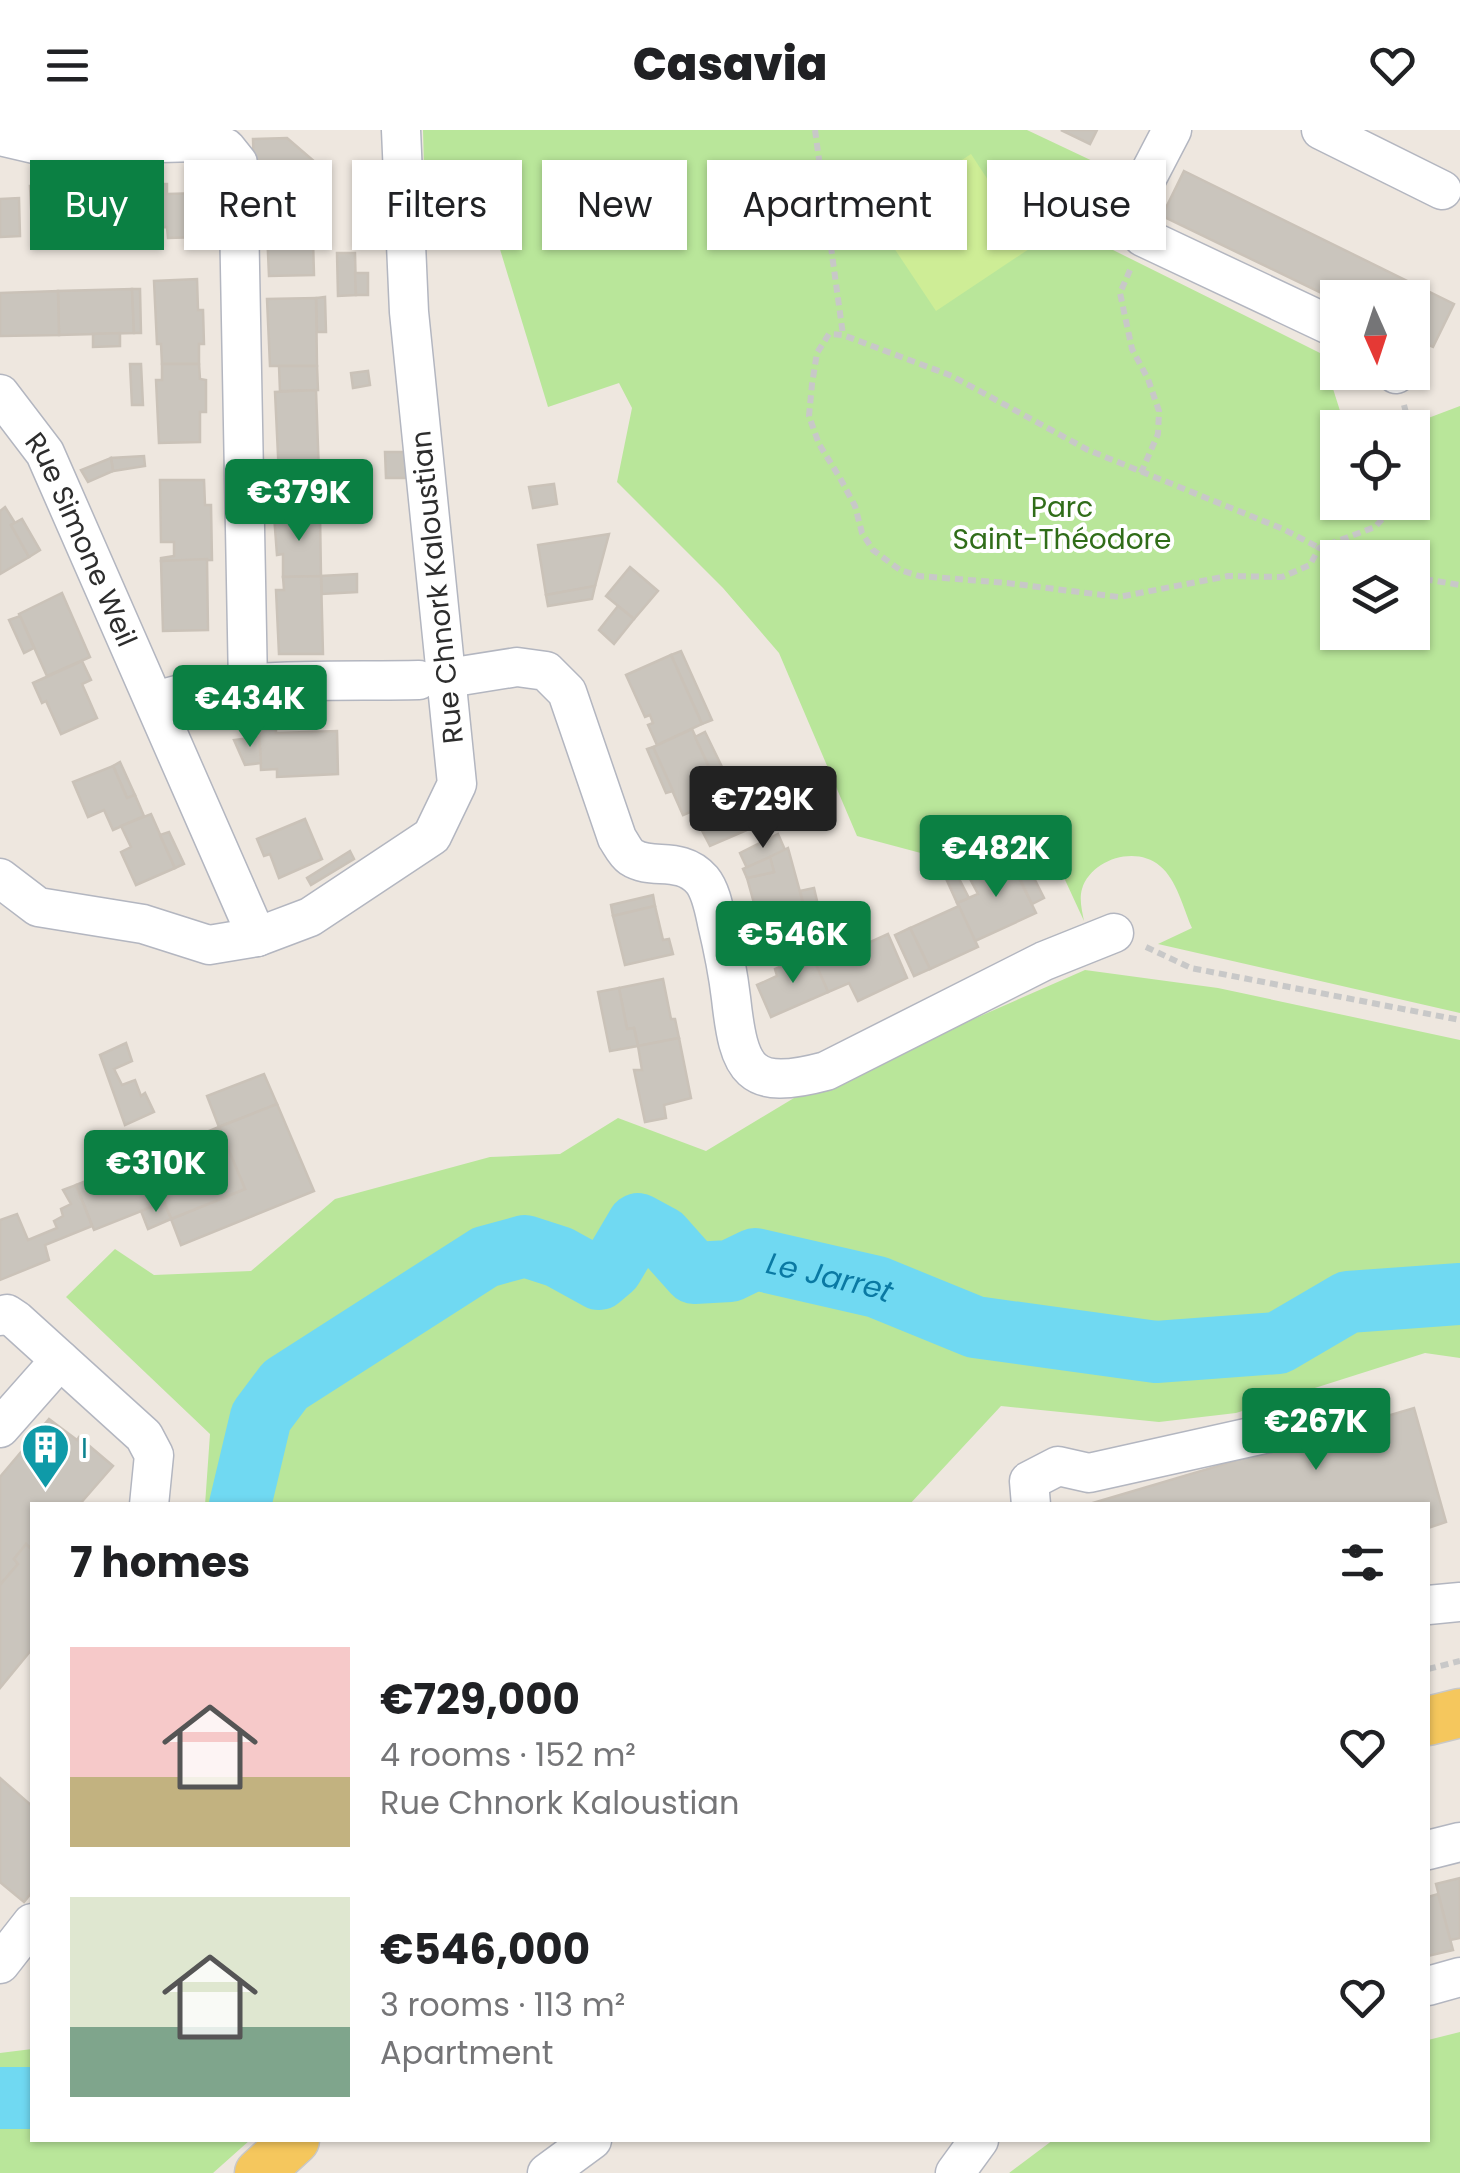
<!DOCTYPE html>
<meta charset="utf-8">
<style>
body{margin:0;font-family:Poppins,sans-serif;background:#f2f2f2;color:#202124;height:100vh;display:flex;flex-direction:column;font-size:38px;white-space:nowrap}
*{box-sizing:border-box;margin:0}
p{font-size:32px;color:#757577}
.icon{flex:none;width:55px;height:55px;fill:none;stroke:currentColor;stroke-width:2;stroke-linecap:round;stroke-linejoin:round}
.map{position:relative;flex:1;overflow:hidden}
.side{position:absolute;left:30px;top:1372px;width:1400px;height:640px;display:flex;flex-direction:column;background:#fff;border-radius:0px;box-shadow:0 2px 8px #0004}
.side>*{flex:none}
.hud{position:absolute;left:30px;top:30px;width:1400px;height:90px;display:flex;gap:20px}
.needle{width:65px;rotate:177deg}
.buttons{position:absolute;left:1320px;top:150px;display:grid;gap:20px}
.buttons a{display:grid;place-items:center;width:110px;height:110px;border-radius:0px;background:#fff;box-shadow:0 2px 8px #0004;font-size:50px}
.price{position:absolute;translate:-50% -85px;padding:0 22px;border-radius:10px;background:#0b8043;color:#fff;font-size:32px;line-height:65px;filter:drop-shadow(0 2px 5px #0008)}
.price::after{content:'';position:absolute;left:50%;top:60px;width:30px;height:22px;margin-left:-15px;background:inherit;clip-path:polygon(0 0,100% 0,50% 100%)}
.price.selected{background:#222;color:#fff}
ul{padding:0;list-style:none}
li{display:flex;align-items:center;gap:30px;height:250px;padding:0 40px}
li span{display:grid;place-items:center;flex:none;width:280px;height:200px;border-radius:0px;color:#555}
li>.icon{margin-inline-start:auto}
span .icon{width:120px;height:120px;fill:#fffc;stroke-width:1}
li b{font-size:42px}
h2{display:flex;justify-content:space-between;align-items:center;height:120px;padding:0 40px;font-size:42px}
.chip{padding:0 35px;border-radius:0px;background:#fff;box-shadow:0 2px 8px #0004;font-size:35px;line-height:90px}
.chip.selected{background:#0b8043;color:#fff}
header{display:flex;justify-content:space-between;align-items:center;height:130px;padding:0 40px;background:#fff;font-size:45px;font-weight:800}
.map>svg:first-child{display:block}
</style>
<header><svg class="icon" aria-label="menu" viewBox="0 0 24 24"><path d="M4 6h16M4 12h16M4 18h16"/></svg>Casavia<svg class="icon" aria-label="heart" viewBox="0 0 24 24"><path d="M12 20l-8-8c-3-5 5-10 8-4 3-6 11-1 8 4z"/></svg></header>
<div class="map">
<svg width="1460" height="2043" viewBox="0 0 1460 2043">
<rect width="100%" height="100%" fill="#eee7df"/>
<!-- green -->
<g fill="#b9e69a" fill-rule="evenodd">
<path d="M423 0H1027L1118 43C1108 70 1105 91 1111 119L1322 224 1341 284 1407 296 1460 276V883L1158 814 1192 798C1183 778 1177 750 1160 736 1136 715 1091 729 1082 759 1079 769 1082 781 1084 791L1048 713 1011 705 947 730 857 706 779 523 723 458 617 352 632 278 619 253 548 277 485 70 425 73ZM1338 298H1412V372H1338ZM1338 428H1412V502H1338Z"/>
<path d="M1085 840 1218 858 1460 910V1228L1425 1223 1236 1283 1159 1292 1001 1276 909 1375H205L210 1304 66 1167 115 1119 154 1145 251 1141 335 1069 490 1027 560 1024 618 988 706 1021 794 968Z"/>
<path d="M1460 1902V2043H1009L1053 2010H1428V1910Z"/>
<path d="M32 1919V2010H250L213 2043H0V1923Z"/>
</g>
<!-- pitch -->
<path fill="#ceed96" d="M971 24 1032 117 936 181 874 88Z"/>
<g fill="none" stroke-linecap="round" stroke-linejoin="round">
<!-- river -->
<g stroke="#70d9f2" stroke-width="62">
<path id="s1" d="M240 1375 261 1287 285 1255 485 1127 525 1116 559 1127 599 1149 612 1138 638 1094 662 1107 694 1143 730 1141 755 1129 877 1157 975 1197 1156 1222 1278 1213 1348 1172 1460 1164"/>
<path d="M0 1968H32"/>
</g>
</g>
<!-- building -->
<g fill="#cac5bd" stroke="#cac2b8" stroke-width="2.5">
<path d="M1061 0H1097L1090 14Z"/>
<path d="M287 8 322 38 323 75 266 77V59L277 58V40L254 41 253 9Z"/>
<path d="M1184 41 1454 174 1433 217 1412 208V168H1338V171L1162 86Z"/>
<path d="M161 54H167V64L201 63 202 107 168 108 167 97 138 98 137 55Z"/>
<path d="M69 55 70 62 97 61 98 115 37 116 35 56Z"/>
<path d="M130 55H137L138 98H133Z"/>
<path d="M30 56H35L37 116H33Z"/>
<path d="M19 68 20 106 0 107V69Z"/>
<path d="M312 75 314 145 269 146 266 77Z"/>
<path d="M312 75H323L324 110 314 109Z"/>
<path d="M266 77 267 112H259V78Z"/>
<path d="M337 123H355L356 165 338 166Z"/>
<path d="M355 143H368V165H356Z"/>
<path d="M197 149 198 180H203L204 214H199V234H162L161 214H157L154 151Z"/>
<path d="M132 159 134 203 59 205 58 161Z"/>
<path d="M132 159H140L141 203H134Z"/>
<path d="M58 161 59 205 0 206V163Z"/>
<path d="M325 167 326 202H317L316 168Z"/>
<path d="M316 168 317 236H270L267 169Z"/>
<path d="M120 203V216L93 217V204Z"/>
<path d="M130 234H141L143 275H132Z"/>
<path d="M162 234H199L200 249 206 250V282H200V312L159 313 156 250H162Z"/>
<path d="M279 236H317L318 260 280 261Z"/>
<path d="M368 241 370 255 353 258 351 243Z"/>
<path d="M316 260 319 345 279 346 275 262Z"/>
<path d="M385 322H405L406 348H386Z"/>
<path d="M144 326 145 336 113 341 111 328Z"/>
<path d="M111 328 113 341 88 352 81 340Z"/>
<path d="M160 350H204L205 375H211L212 430 161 431V428L174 426V412H161Z"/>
<path d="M554 354 557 374 533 378 529 357Z"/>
<path d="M5 377 15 393 11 395 29 427 0 444V381Z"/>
<path d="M320 384 321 446 283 447V424L277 425 274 385Z"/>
<path d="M22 389 40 420 29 427 11 395Z"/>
<path d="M609 404 595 456 546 465 538 415Z"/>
<path d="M207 429 208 500 163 501 161 431Z"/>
<path d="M630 437 658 461 634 489 606 466Z"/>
<path d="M357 444V462L322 464 321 446Z"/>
<path d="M321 446 323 524H279L276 460H284L283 447Z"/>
<path d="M595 456 592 469 548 476 546 465Z"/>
<path d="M62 463 90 527 47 546 19 484Z"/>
<path d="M618 476 634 489 614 514 599 500Z"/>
<path d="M20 486 34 518 24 523 9 490Z"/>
<path d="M681 521 712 590 702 594 671 525Z"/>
<path d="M671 525 702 594 657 615 648 595 653 593 650 585 645 587 626 545Z"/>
<path d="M82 531 91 550 82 554 97 588 61 604 46 571 42 573 33 553Z"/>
<path d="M259 596H276V603L337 601 338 644 277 647V639L261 640Z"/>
<path d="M692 599 723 668 683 685 653 617Z"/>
<path d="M705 602 723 639 712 643 695 607Z"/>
<path d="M259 607 261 633 245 635 234 610Z"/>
<path d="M653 617 673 661 666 663 647 619Z"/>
<path d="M120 632 135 665 127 668 113 636Z"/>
<path d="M113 636 127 668 135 665 144 686 113 700 104 680 88 687 73 652Z"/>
<path d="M732 664 749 699 710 716 692 681Z"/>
<path d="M151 684 175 738 136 755 121 722 131 717 121 696Z"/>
<path d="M305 689 322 729 279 748 270 724 264 726 257 709Z"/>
<path d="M169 702 184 734 175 738 160 705Z"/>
<path d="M778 704 785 720 747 738 740 723Z"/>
<path d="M788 718 808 791 762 802 747 748 774 742 770 727Z"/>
<path d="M350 721 354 729 311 755 307 748Z"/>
<path d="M1008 725 1036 783 975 811 957 773 978 764 968 745Z"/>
<path d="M770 727 774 742 747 748 743 739Z"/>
<path d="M954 739 969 768 957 773 944 744Z"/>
<path d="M1030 740 1044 768 1032 774 1018 745Z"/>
<path d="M814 758 821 788 808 791 800 761Z"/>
<path d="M653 765 655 776 613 786 611 775Z"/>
<path d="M655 776 663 810 669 809 673 824 625 835 613 786Z"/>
<path d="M959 776 978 817 930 839 910 798Z"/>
<path d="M910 798 930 839 914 846 895 805Z"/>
<path d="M888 804 907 848 858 871 849 853 828 862 814 830 829 823 833 829Z"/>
<path d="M811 823 828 862 771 887 757 855 777 846 775 839Z"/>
<path d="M663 849 671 889H675L679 908 638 916 634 898 627 899 619 858Z"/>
<path d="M619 858 627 899 634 898 638 916 610 921 598 862Z"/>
<path d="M679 908 691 968 664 975 666 988 645 992 634 940H642L638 916Z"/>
<path d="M126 913 132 931 114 939 122 955 135 950 141 966 145 963 154 982 125 995 100 925Z"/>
<path d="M264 944 277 974 219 997 207 966Z"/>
<path d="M277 974 314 1061 181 1115 171 1089 245 1059 219 997Z"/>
<path d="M219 997 245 1059 171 1089 146 1027Z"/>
<path d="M146 1027 164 1072 94 1100 76 1055Z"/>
<path d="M76 1055 92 1096 45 1115 49 1130 0 1150V1090L17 1084 28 1110 57 1098 54 1091 63 1086 61 1079 71 1074 63 1060Z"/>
<path d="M164 1072 171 1089 148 1099 141 1081Z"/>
<path d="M1414 1278 1446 1392 1428 1398V1375H1086Z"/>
<path d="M49 1289 77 1310 79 1307 113 1336 79 1375H32V1420L26 1414 14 1429 18 1434 0 1455V1347Z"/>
<path d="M26 1414 32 1420V1519L0 1558V1455L18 1434 14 1429Z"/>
<path d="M0 1648 32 1676V1762L24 1772 0 1752Z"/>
<path d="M1460 1748V1808L1450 1810 1436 1754Z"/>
<path d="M1438 1764 1453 1820 1428 1826V1767Z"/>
</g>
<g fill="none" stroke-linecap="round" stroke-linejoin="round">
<defs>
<g id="minor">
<path d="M1172 0 1135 71 1143 107 1338 199"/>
<path d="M1321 0 1442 60"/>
<path d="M0 6 43 16 199 12 226 18 238 33 248 555"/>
<path d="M1395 242 1396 244"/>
<path id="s2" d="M0 264 45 323 257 807"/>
<path d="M448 548 517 537 546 541 567 562 617 708C621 714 625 723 631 727 652 741 680 725 702 750 711 761 714 779 717 793 723 818 728 843 731 868 739 940 748 962 826 941L1044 831 1114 803"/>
<path d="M156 571C234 545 336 552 419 550"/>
<path d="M0 748 38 777 143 794 209 815 257 807 310 787 432 706 457 654 409 182 401 0"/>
<path d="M0 1186 7 1184 16 1190 144 1306 154 1325 149 1375"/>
<path d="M0 1298 60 1230"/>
<path d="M1031 1375 1029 1351 1058 1336 1089 1343 1300 1296"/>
<path d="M1428 1475 1460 1472"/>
<path d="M1428 1720 1460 1712"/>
<path d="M0 1834 32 1793"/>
<path d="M1428 1856 1460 1847"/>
<path d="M547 2043 592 2010"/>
<path d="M955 2043 979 2010"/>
</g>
<g id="major">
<path d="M1428 1591 1460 1583"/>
<path d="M259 2043 295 2010"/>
</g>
</defs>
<!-- minor casing -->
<use href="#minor" stroke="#b3b6c0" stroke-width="41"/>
<!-- major casing -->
<use href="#major" stroke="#c8c8c8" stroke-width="51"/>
<!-- path -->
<g stroke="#c8c8c8" stroke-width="6" stroke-dasharray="8 5" stroke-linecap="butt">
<path d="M815 0 843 205"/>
<path d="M1130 140 1120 163 1132 219 1148 249 1159 281 1158 304 1141 343"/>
<path d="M1404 275 1410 298"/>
<path d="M1412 307 1423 346 1412 357"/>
<path d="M1339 428 1283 399 1088 320 952 246 843 205 829 204 817 223 812 254 809 286 819 314 840 348 855 376 862 403 873 420 900 440 919 446 1007 453 1119 467 1228 446 1282 447 1310 435 1319 418 1375 397 1398 372"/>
<path d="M1412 447 1460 455"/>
<path d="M1146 817 1191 838 1460 890"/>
<path d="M1428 1539 1460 1531"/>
</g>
<!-- minor -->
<use href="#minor" stroke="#fff" stroke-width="38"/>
<!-- major -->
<use href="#major" stroke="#f5c75d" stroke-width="48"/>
</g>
<!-- icons -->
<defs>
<symbol id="building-pin" viewBox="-11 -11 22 30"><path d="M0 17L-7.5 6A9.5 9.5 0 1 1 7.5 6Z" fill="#0f9aa8" stroke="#fff"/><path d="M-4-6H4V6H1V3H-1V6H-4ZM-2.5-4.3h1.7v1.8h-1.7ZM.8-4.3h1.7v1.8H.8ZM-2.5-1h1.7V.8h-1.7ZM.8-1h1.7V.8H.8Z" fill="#fff"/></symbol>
</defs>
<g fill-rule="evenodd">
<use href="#building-pin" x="18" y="1290" width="55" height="75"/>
</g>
<g text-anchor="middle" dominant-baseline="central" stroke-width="8" stroke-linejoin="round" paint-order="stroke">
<!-- park labels -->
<g font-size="28" fill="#306d19" stroke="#fff">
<text x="1062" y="377">Parc<tspan x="1062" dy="32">Saint-Théodore</tspan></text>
</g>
<!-- street labels -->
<g font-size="28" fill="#2d2d2d" stroke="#fff">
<text stroke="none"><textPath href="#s2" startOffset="168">Rue Simone Weil</textPath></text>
<text transform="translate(437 457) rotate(-96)">Rue Chnork Kaloustian</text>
</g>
<!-- culture labels -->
<g font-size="28" fill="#0d838f" stroke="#fff" text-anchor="start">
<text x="81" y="1318">I</text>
</g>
<!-- water labels -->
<g font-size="30" font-style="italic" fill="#0a79a3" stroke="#fff">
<text stroke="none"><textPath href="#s1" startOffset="775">Le Jarret</textPath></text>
</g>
</g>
</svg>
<div class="buttons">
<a><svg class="needle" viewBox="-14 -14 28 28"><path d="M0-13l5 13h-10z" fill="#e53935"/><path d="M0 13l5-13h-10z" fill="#757577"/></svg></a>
<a><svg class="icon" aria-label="locate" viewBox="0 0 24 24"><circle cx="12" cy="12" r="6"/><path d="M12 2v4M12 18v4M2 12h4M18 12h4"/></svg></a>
<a><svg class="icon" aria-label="layers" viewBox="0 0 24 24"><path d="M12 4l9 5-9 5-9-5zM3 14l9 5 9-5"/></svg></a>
</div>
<b class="price" style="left:299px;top:414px">€379K</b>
<b class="price" style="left:250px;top:620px">€434K</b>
<b class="price selected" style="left:763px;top:721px">€729K</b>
<b class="price" style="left:996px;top:770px">€482K</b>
<b class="price" style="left:793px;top:856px">€546K</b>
<b class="price" style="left:156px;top:1085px">€310K</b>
<b class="price" style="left:1316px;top:1343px">€267K</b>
<div class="hud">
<a class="chip selected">Buy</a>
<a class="chip">Rent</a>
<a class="chip">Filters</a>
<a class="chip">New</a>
<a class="chip">Apartment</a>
<a class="chip">House</a>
</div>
<section class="side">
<h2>7 homes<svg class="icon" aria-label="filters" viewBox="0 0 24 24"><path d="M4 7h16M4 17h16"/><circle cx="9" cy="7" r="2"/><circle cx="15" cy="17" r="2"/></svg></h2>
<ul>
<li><span style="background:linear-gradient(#f6c9c9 65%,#c2b280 0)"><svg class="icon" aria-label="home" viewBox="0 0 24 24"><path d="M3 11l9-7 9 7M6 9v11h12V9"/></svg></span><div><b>€729,000</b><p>4 rooms · 152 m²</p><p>Rue Chnork Kaloustian</p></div><svg class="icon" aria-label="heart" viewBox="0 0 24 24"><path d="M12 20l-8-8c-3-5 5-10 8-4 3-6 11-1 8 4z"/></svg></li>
<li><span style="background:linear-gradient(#dfe7d0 65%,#7fa58c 0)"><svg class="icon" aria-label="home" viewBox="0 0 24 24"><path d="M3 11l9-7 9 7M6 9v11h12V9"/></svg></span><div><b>€546,000</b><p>3 rooms · 113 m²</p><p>Apartment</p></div><svg class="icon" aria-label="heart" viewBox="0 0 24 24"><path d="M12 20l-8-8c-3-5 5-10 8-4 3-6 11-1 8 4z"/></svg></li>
</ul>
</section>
</div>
